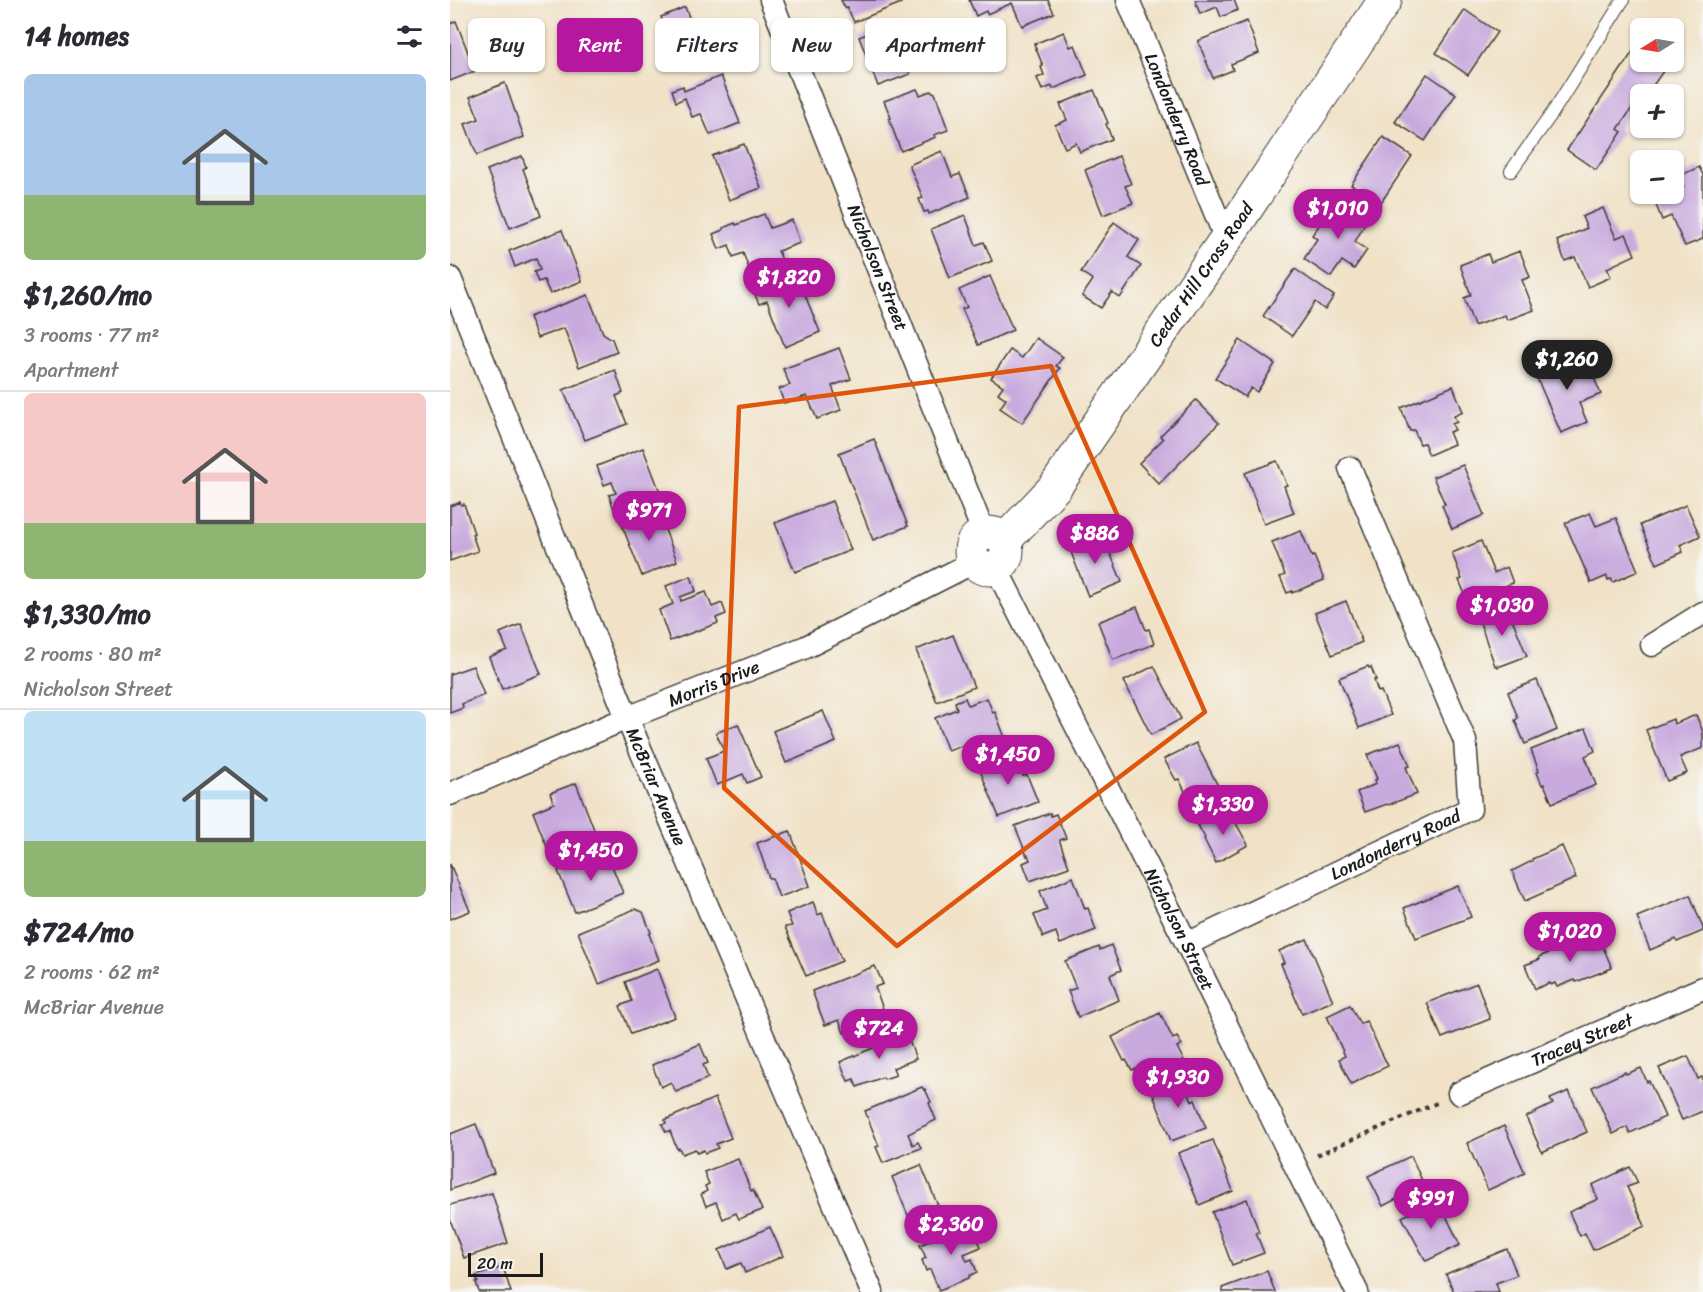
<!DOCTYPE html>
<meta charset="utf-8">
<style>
body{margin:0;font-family:Sriracha,sans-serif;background:#f7f7f7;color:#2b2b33;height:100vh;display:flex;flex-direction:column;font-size:22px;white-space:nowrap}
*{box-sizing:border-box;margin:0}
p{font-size:20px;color:#7c7c81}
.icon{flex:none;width:33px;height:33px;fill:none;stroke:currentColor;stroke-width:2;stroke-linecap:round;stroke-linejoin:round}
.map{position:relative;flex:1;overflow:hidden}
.drawer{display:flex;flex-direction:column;background:#fff;width:450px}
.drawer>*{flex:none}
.hud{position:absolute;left:18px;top:18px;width:570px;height:54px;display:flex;gap:12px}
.needle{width:39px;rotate:259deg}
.tools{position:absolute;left:1180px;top:18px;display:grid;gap:12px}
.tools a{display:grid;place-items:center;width:54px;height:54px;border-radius:9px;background:#fff;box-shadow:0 2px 4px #0004;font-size:30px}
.scale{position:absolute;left:18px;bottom:15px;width:75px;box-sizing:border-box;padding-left:6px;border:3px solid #1c1c1c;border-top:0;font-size:16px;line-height:21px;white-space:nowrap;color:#1c1c1c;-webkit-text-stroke:4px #f6f6f2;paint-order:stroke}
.price{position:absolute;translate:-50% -51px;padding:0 14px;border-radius:21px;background:#b5179e;color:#fff;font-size:20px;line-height:39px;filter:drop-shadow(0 2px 3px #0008)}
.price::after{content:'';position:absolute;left:50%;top:36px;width:18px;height:14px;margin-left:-9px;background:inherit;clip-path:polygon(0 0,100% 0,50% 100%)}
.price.active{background:#222;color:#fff}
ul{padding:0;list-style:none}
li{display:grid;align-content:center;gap:12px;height:318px;padding:0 24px}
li+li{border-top:2px solid #e1e1e2}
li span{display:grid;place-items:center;height:186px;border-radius:9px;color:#555}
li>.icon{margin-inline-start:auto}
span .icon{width:108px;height:108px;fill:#fffc;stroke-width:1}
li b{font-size:26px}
h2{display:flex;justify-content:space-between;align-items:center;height:72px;padding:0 24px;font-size:26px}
.tag{padding:0 21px;border-radius:9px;background:#fff;box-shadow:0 2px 4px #0004;font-size:21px;line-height:54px}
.tag.active{background:#b5179e;color:#fff}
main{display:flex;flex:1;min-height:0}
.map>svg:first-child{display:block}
</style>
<main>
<section class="drawer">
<h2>14 homes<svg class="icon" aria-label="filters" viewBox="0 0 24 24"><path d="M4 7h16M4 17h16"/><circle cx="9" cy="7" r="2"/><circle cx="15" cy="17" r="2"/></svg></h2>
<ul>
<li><span style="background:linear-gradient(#a9c7e8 65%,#8fb573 0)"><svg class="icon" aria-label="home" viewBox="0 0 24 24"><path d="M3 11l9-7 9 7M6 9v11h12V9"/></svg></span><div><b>$1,260/mo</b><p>3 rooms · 77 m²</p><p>Apartment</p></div></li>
<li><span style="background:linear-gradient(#f6c9c9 70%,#8fb573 0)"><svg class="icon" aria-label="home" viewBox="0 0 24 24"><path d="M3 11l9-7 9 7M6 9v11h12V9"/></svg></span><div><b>$1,330/mo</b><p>2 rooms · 80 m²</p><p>Nicholson Street</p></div></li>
<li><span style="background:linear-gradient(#bfe0f5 70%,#8fb573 0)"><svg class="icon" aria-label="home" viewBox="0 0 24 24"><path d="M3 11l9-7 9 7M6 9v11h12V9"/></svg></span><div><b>$724/mo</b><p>2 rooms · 62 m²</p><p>McBriar Avenue</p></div></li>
</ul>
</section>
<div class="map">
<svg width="1253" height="1292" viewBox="0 0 1253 1292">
<rect width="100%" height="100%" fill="#f6f6f2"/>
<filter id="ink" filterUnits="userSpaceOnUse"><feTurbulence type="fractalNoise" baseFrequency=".0167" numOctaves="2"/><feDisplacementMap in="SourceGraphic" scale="12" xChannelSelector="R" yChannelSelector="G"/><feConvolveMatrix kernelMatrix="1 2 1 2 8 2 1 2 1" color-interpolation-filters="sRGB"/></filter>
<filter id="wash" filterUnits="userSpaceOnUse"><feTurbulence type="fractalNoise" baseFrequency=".008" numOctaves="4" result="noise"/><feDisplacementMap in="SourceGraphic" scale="24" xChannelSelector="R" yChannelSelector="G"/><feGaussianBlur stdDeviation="1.35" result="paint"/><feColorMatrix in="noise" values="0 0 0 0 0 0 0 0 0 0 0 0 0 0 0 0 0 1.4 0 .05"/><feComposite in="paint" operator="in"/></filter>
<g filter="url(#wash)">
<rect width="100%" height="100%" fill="#f1e2c7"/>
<g id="blocks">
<!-- building -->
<g fill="#c9aade">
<path d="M391 0H450L451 3 404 22 397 7 395 8Z"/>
<path d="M519 0H598L604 13 572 26 562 3 537 14 536 11 526 16Z"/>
<path d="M745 0H784L788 10 771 17 767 7 750 14Z"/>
<path d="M235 7 241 22 250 19 264 56 231 69 211 17Z"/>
<path d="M1015 10 1047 32 1018 75 986 53Z"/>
<path d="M6 21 25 71 0 81V24Z"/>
<path d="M797 21 809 53 781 64 783 70 763 78 748 41Z"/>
<path d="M441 25 460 74 428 86 409 37Z"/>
<path d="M614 32 620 47 625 45 637 75 603 89 602 86 592 90 587 78 594 75 591 67 593 66 584 44Z"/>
<path d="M1188 44 1191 46V62H1214L1218 64 1197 94H1191V101L1188 99 1168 129 1172 132 1146 170 1117 150Z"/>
<path d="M977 74 1006 94 975 141 945 122Z"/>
<path d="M271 76 290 123 260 135 251 114 242 117 235 98 226 102 222 90 233 86 234 91Z"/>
<path d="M55 83 74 137 27 155 15 124 29 119 20 97Z"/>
<path d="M467 89 470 95 481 91 485 93 498 130 484 135 486 137 451 151 439 119 441 118 434 101Z"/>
<path d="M644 90 658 123 656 124 662 139 630 152 626 143 615 148 605 125 617 120 610 104Z"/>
<path d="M933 137 962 156 930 204 901 185Z"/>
<path d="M294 144 311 188 279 200 262 156Z"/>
<path d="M492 151 502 177 510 174 520 197 479 214 478 211 474 212 469 199 473 198 459 165Z"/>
<path d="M72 156 76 167 73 169 91 216 60 228 37 170Z"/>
<path d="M669 156 681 184 675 186 683 203 653 215 635 170Z"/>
<path d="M1249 167 1253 175V239L1235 246 1221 216 1212 220 1204 200 1219 194H1224V191L1234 187 1229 176Z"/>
<path d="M898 201 917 213 913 220 916 222 905 242 917 250 904 269 892 261 881 277 854 259 867 239 862 235 878 213 886 218Z"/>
<path d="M1153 208 1166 238 1176 234 1185 255 1157 268 1161 277 1138 287 1125 257 1115 261 1107 241 1137 228 1132 217Z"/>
<path d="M314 214 320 228 342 220 350 243 328 251 333 262 301 274 293 253 283 257 279 245 269 249 263 234 273 230V228L285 223 286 225Z"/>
<path d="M515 215 526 245 534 242 542 261 500 278 481 229Z"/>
<path d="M664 222 689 240 678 257 691 266 670 298 662 292 651 308 632 296 643 280 631 272Z"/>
<path d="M112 230 132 281 100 294 94 280 88 282 84 272 90 270 86 258 65 267 59 251Z"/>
<path d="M1070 251 1080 277 1072 280 1084 310 1057 320 1055 315 1024 326 1014 298 1021 295 1010 265 1038 254 1041 262Z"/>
<path d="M845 269 884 296 875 310 865 302 842 336 813 316Z"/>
<path d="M346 273 370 332 335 347 317 301 309 304 303 290Z"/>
<path d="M540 276 563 330 528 345 512 309 517 307 509 290Z"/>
<path d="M138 295 153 333 162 339 167 352 129 367 114 328 87 338 79 317Z"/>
<path d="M586 338 613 357 606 366 610 368 572 423 550 408 556 399 548 393 553 386 541 378 560 350 572 358Z"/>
<path d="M790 340 825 364 807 392 801 388 795 397 765 378Z"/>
<path d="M389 348 401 379 382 386 391 410 367 419 357 396 334 403 329 389 340 385 333 369Z"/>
<path d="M1135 357 1151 394 1129 403 1137 422 1111 433 1083 369 1107 359 1108 363 1111 361 1114 366Z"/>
<path d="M165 370 173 393 166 396 177 424 135 440 113 390Z"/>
<path d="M1003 386 1013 412 1004 416 1007 422 1002 424 1005 430 999 432 1004 444 979 455 974 443 970 444 964 430 960 431 951 408Z"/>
<path d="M746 400 769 423 709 484 689 463 713 439 710 436Z"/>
<path d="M424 439 458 526 423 540 389 453Z"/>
<path d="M193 448 212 497 166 515 159 495 166 493 162 482 154 485 147 466Z"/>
<path d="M827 461 837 485 834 486 844 513 814 524 795 473Z"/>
<path d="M1013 465 1034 515 1002 529 992 505 995 504 983 477Z"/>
<path d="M382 501 401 550 345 572 325 523Z"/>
<path d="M10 502 11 505 14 504 24 533 22 534 28 551 0 561V506Z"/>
<path d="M1236 505 1250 536 1230 545 1233 552 1207 564 1190 525Z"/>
<path d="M207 509 227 561 192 576 171 523Z"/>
<path d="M1140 513 1146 526 1166 518 1188 571 1163 582 1161 579 1158 580 1157 576 1141 583 1115 523Z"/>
<path d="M851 531 862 557 864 556 874 580 842 593V591L837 593 830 577 835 575 822 542Z"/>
<path d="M652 533 672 582 638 596 619 547Z"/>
<path d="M1031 541 1044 573 1057 567 1063 583 1050 588 1051 591 1019 604 1009 580 1012 579 1002 553Z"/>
<path d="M241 576 246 591 230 597 231 601 256 592 262 607 272 603 276 614 266 618 268 623 220 641 209 610 223 604 216 586Z"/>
<path d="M896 601 912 642 882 655 865 613Z"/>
<path d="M1057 606 1077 656 1048 667 1047 665 1045 666 1028 617Z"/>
<path d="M687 607 696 630 699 629 704 644 663 660 648 622Z"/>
<path d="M71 624 91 674 52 689 39 657 57 650 50 633Z"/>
<path d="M503 635 524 687 487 702 466 650Z"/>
<path d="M23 666 34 695 12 704 13 708 0 713V674Z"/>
<path d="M704 666 731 719 701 735 674 681Z"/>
<path d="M918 666 919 668 921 667 926 680H924L928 692 931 691 941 715 909 728 889 678Z"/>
<path d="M1087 680 1107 730 1075 744 1065 720 1068 718 1058 692Z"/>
<path d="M515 698 518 705 537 698 543 713 545 712 556 740 550 743V745L532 752 527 740 498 751 485 718 507 709 505 702Z"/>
<path d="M373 711 386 742 336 763 323 731Z"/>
<path d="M1246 715 1253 732V748L1230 757 1237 773 1217 781 1196 730 1223 719 1224 724Z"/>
<path d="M288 724 311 777 297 783 293 774 267 785 256 758 274 751 266 733Z"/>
<path d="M1136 728 1145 751 1135 756 1146 785 1102 803 1094 784 1092 785 1087 772 1089 771 1081 750Z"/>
<path d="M950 742 960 766 956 767 967 794 938 805 937 804 915 812 907 792 926 784 925 780 927 779 917 755Z"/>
<path d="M746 743 770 790 741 804 729 779 726 780 714 759Z"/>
<path d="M564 754 573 776 577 775 588 802 549 817 529 768Z"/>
<path d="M126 783 147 837 100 855 83 812 104 803 100 793Z"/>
<path d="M778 809 798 845 766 863 754 839 755 838 748 825Z"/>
<path d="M600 813 601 816 606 814 616 838 610 840V842L619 867 580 881 573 863 580 860 578 855 577 856 565 826Z"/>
<path d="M340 831 360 886 329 897 322 878H319L307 843Z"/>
<path d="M1112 846 1126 878 1075 901 1062 871 1082 861V859Z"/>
<path d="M156 851 173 893 125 912 108 871Z"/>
<path d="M0 864 20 911 0 919Z"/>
<path d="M623 877 635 909 638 908 646 930 610 944 606 932 593 937 584 915 597 910 590 891Z"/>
<path d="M1008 886 1021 917 966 938 954 908Z"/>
<path d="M1240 895 1253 928V931L1227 942 1226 939 1200 950 1187 917Z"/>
<path d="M363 902 368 915 372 913 392 961 356 976 335 927 342 926 337 913Z"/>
<path d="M185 909 193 912 201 933 199 934 209 960 149 984 128 932Z"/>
<path d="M1147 933 1162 968 1126 982 1125 980 1107 987 1105 983 1101 985 1100 983 1085 989 1075 965 1090 959 1089 957Z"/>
<path d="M857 939 883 1001 852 1014 831 964 834 963 829 951Z"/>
<path d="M661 945 671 970 660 975 669 1000 628 1017 618 991 626 988 615 961 649 947 650 950Z"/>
<path d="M425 966 433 984 425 987 436 1017 394 1033 389 1020 375 1025 362 991Z"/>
<path d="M207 969 225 1017 181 1034 170 1006 182 1001 175 982Z"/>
<path d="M1027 983 1040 1019 992 1038 977 1003Z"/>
<path d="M900 1005 910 1024 916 1021 938 1066 901 1084 889 1059 895 1056 877 1016Z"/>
<path d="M710 1013 723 1039 727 1037 732 1045 727 1047 735 1063 701 1080 693 1065 682 1070 676 1060 674 1061 662 1037Z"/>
<path d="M455 1030 466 1059 443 1068 446 1075 434 1079 433 1077 407 1087 404 1079 398 1081 390 1062 430 1045 428 1040Z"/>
<path d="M250 1044 258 1063 253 1065 258 1078 226 1092 221 1082 211 1087 202 1065Z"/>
<path d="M1238 1056 1248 1079 1252 1077 1253 1079V1111L1232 1120 1209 1068Z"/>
<path d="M1191 1068 1197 1082 1199 1081 1215 1117 1180 1133 1177 1127 1163 1134 1142 1087 1175 1072 1176 1074Z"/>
<path d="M732 1076 742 1101 745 1100 756 1128 721 1141 701 1089Z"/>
<path d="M472 1087 474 1090 475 1089 481 1102 479 1103 486 1120 458 1134 463 1145 468 1142 471 1148 433 1163 426 1147 429 1146 415 1111Z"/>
<path d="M1119 1091 1137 1132 1092 1152 1076 1117 1103 1104 1100 1099Z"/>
<path d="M265 1098 281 1138 266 1144 268 1148 255 1153 254 1150 247 1153 245 1149 232 1154 229 1148 227 1149 220 1131 216 1132 212 1124 216 1123 215 1120Z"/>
<path d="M26 1124 44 1173 0 1190V1134Z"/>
<path d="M1054 1126 1075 1173 1038 1190 1017 1143Z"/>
<path d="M763 1140 783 1191 749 1205 728 1153Z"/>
<path d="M961 1156 974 1185 933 1206 918 1176Z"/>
<path d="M288 1159 301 1191 303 1190 312 1210 289 1219 286 1213 273 1219 266 1202 256 1206 251 1194 257 1191 255 1186 259 1184 254 1172Z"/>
<path d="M471 1165 491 1213 462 1225 442 1177Z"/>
<path d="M1180 1167 1188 1183 1177 1187 1195 1226 1143 1250 1135 1233 1130 1236 1119 1212 1148 1199 1142 1185Z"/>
<path d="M42 1193 58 1243 14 1258 0 1219V1205Z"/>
<path d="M797 1199 809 1232 806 1233 814 1253 782 1265 762 1212Z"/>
<path d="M988 1199 1010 1245 976 1261 952 1217Z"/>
<path d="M521 1223 531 1247 514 1254 517 1261 522 1259 527 1272 519 1276V1278L489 1290 480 1269 476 1271 472 1260 476 1258 470 1245Z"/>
<path d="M320 1227 333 1256 295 1273 291 1263 277 1269 269 1250Z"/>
<path d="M1057 1249 1067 1275 1046 1283 1049 1292H1004L996 1274Z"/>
<path d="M53 1267 61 1292H29L26 1282H28L26 1276Z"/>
<path d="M817 1271 825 1292H773L772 1288Z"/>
</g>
</g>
</g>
<g filter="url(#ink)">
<use href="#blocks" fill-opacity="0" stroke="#3c3a36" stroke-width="1.5"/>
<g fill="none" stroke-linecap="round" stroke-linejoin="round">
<defs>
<path id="lane" d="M1061 171 1103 112 1173 0"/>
<g id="street">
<path id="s1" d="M321 0 534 534"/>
<path id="s2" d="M678 0 776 239"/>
<path id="s3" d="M0 278 177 718 422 1292"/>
<path id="s4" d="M546 568 737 944 907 1292"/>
<path d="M1202 645 1253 613"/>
<path id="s5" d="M0 794 177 718 356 647 524 562"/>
<path id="s6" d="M737 944 1020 809 1015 741 900 468"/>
<path id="s7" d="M1009 1093 1253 988"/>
</g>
<g id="secondary">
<circle cx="539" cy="551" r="18"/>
<path id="s8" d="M554 541 605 487 776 239 935 0"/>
</g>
</defs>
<!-- lane casing -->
<use href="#lane" stroke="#3c3a36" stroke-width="14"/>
<!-- street casing -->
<use href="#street" stroke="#3c3a36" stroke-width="25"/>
<!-- secondary casing -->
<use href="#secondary" stroke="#3c3a36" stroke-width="35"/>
<!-- path -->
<path stroke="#3c3a36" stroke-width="4" stroke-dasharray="4.5 4.5" stroke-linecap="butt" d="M867 1155 989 1102"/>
<!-- lane -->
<use href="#lane" stroke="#fff" stroke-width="12"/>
<!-- street -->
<use href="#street" stroke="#fff" stroke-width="22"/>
<!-- secondary -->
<use href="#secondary" stroke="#fff" stroke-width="33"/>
</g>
</g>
<!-- marked area -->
<path fill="none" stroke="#de560d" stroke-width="4.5" stroke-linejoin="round" d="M601 366 755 712 447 946 274 788 289 407Z"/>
<g text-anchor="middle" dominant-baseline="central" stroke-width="5" stroke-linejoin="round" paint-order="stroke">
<!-- street labels -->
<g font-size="18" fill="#1c1c1c" stroke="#f6f6f2">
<text stroke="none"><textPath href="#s2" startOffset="129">Londonderry Road</textPath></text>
<text stroke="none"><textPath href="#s1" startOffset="288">Nicholson Street</textPath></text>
<text stroke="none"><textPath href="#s8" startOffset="332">Cedar Hill Cross Road</textPath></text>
<text stroke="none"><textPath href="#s5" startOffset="286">Morris Drive</textPath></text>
<text stroke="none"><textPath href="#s3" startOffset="549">McBriar Avenue</textPath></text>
<text stroke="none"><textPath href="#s6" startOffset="231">Londonderry Road</textPath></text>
<text stroke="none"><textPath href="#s4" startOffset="405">Nicholson Street</textPath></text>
<text stroke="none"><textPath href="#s7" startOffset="134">Tracey Street</textPath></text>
</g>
</g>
</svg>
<div class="tools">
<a><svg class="needle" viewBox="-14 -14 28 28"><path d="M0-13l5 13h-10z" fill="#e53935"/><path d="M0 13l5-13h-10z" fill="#7c7c81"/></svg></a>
<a>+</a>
<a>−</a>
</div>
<div class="scale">20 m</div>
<b class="price" style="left:888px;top:240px">$1,010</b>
<b class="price" style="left:339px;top:309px">$1,820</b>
<b class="price active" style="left:1117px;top:391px">$1,260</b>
<b class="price" style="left:199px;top:542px">$971</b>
<b class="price" style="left:645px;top:565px">$886</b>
<b class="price" style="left:1052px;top:637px">$1,030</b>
<b class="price" style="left:558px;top:786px">$1,450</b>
<b class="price" style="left:773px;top:836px">$1,330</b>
<b class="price" style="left:141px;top:882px">$1,450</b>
<b class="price" style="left:1120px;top:963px">$1,020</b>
<b class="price" style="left:429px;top:1060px">$724</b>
<b class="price" style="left:728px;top:1109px">$1,930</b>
<b class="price" style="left:981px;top:1230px">$991</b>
<b class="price" style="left:501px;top:1256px">$2,360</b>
<div class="hud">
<a class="tag">Buy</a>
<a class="tag active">Rent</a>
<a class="tag">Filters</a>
<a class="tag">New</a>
<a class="tag">Apartment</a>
</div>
</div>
</main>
